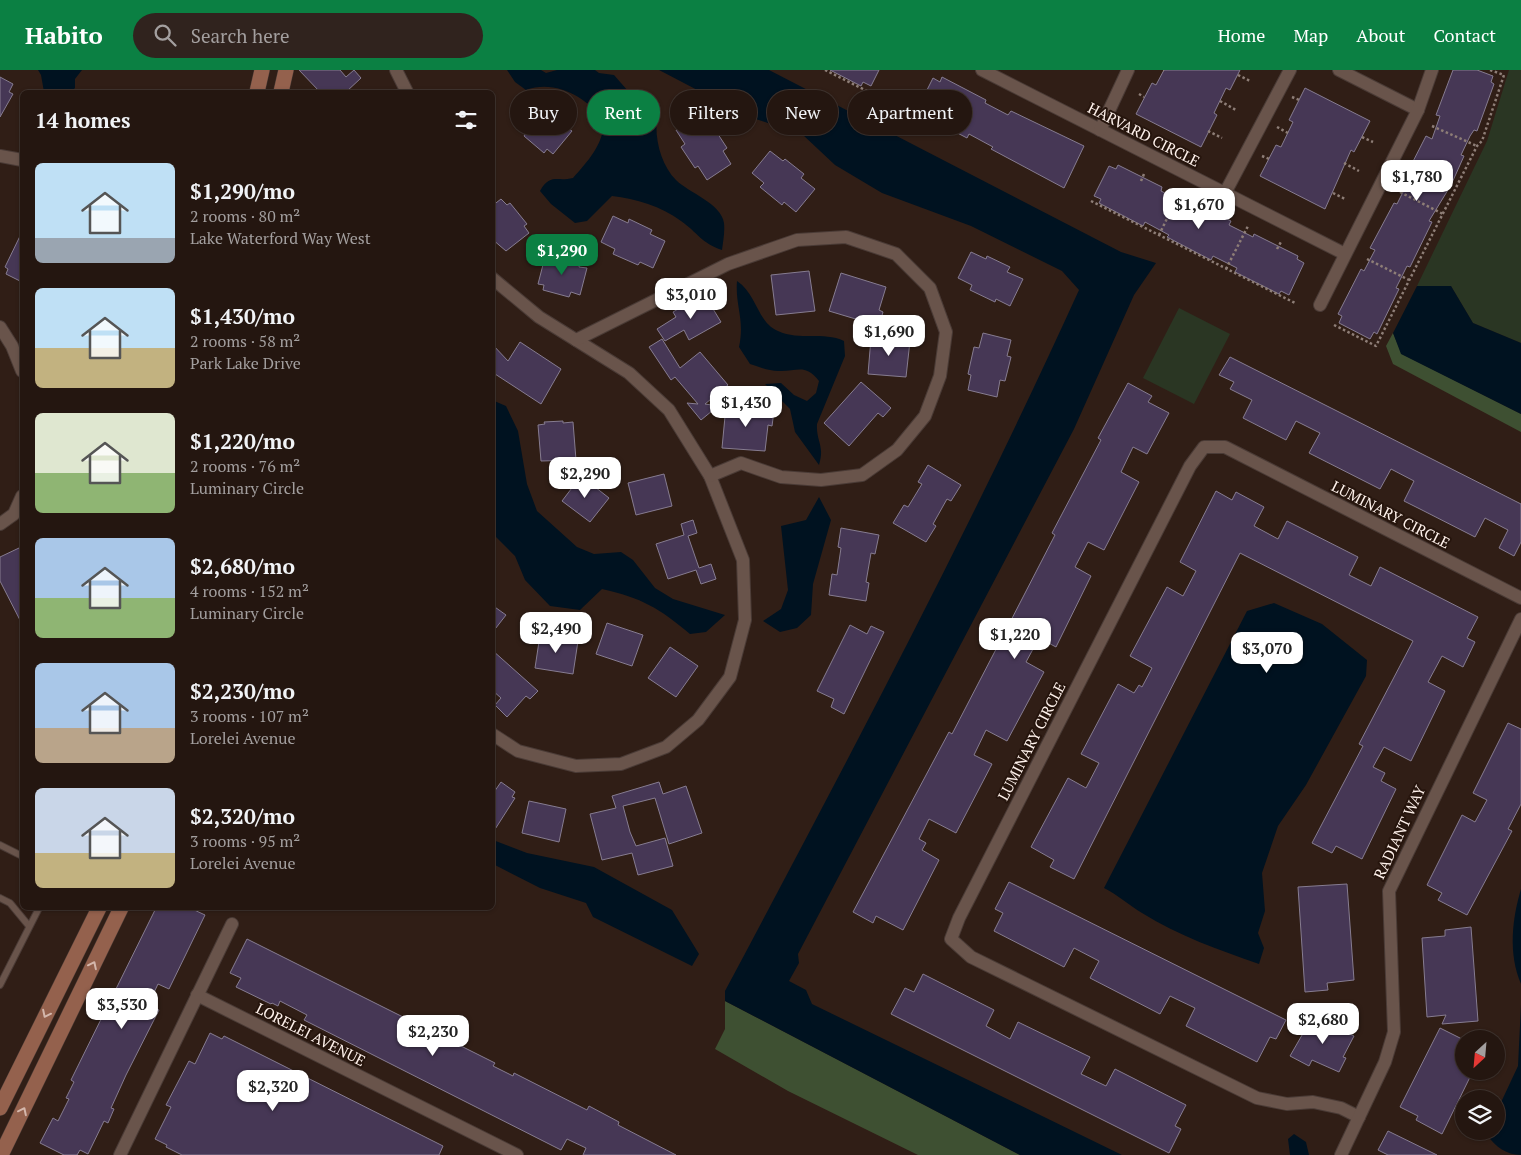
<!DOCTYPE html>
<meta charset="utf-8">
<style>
body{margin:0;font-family:"PT Serif",serif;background:#30231e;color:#f1f3f6;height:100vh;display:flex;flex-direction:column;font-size:19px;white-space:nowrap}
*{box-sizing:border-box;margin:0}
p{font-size:16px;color:#a39f9f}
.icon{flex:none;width:28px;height:28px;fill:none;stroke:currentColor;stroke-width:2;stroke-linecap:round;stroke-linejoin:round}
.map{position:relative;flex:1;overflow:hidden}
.details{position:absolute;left:20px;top:20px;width:475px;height:820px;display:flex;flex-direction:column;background:#241610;border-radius:8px;box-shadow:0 1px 4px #0004,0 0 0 1px #413530}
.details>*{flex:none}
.guide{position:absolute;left:510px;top:20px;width:475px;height:45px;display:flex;gap:10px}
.needle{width:32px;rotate:206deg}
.fabs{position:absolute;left:1455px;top:960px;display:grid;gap:10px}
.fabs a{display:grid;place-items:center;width:50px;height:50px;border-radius:50%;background:#241610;box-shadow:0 1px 4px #0004,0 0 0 1px #413530;font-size:25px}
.price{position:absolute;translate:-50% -42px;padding:0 11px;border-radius:10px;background:#fff;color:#222;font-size:16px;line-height:32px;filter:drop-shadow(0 1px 2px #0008)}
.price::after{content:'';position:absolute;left:50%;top:30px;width:15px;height:11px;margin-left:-8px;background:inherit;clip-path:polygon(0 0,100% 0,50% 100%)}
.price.selected{background:#0b8043;color:#fff}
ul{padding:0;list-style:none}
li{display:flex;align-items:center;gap:15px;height:125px;padding:0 15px}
li span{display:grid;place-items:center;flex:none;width:140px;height:100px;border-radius:8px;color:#555}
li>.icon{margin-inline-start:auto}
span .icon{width:60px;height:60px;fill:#fffc;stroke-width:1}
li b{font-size:21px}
h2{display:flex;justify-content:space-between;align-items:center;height:60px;padding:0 15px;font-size:21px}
.pill{padding:0 18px;border-radius:22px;background:#241610;box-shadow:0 1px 4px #0004,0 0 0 1px #413530;font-size:18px;line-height:45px}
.pill.selected{background:#0b8043;color:#fff}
header{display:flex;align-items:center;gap:30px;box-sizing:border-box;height:70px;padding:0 25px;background:#0b8043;color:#fff}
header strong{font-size:24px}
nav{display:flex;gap:28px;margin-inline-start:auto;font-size:18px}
.search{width:350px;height:45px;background:#30231e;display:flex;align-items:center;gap:12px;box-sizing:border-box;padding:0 18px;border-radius:28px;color:#a39f9f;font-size:19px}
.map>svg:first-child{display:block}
</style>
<header>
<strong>Habito</strong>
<div class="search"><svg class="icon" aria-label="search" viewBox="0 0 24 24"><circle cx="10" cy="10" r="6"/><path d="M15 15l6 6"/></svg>Search here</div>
<nav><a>Home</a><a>Map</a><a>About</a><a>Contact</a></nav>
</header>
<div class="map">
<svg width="1521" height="1085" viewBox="0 0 1521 1085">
<rect width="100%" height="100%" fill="#301e16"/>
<!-- green -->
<g fill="#2a3623">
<path d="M1509 0H1521V273L1473 253 1451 216H1417L1487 71Z"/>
<path d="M1179 238 1230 264 1194 334 1143 308Z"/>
</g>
<!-- forest -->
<g fill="#3e5032">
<path d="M1393 263 1402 284 1521 344V362L1393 294 1386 276Z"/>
<path d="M725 931 1020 1085H918L788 1021 715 979 725 959Z"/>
</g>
<!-- water -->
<g fill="#001220">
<path d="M38 0H82L75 9V18L71 22H44L41 5Z"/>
<path d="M507 0H541L546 3 557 0H595L599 3 614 5 628 21 642 23 648 38 658 42C653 64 660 94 676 110 689 123 721 133 724 153 725 162 723 172 722 180 701 173 698 163 681 151 661 136 636 129 612 126L587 151 575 153 551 134 540 121C550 103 557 112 573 108 588 91 603 75 604 52 588 27 555 9 526 20L515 12Z"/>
<path d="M659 0H769L1121 182 1156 193 1134 225 1074 359 798 884 799 893 789 911 806 920 812 934 1122 1085H1020L725 931V921C848 690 971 458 1079 220L1062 201 971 156 882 123 835 95 803 65 747 46Z"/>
<path d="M737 211C757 224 757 252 778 261 800 271 823 261 844 271L845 286 817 354C816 372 825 375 819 395L795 362 790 339 765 314 781 313 794 325 807 331 816 323 819 311C805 293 797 302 778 301 769 301 759 297 750 294L739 277C745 249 735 236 737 211Z"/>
<path d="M1417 216H1451L1473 253 1521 273V344L1401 284 1393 263Z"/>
<path d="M492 330 506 336 518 361 527 414 537 441 577 477 594 484 621 482 633 490 655 518 673 529 725 545 706 562 690 564C659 538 642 528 602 519L580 540 550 536 525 510 515 486 493 464Z"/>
<path d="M819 427 831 450 813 514 811 545 797 558 780 562 763 551 781 539 788 520 781 456 806 450Z"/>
<path d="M1274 533 1322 554 1367 590 1366 606 1306 715 1278 756 1262 803 1265 841 1258 863 1264 878 1259 894C1219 880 1179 866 1142 843 1129 835 1118 825 1104 818L1247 541Z"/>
<path d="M493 770 527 783 594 797 672 840 699 884 692 896 593 847 586 833 540 818 493 794Z"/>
<path d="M1521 819V914C1508 884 1512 849 1521 819Z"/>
<path d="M1521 935V1085C1506 1085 1495 1076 1487 1065L1489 1061H1496V1043L1518 996Z"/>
<path d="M1294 1064 1306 1072 1309 1085H1290L1288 1069Z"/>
</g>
<!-- building -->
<g fill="#463755" stroke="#867c90">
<path d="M299 0H340L346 7 354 0 361 8 346 22H320Z"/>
<path d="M830 0H879L871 16 863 12 861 16Z"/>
<path d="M1164 0H1240L1230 20 1226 18 1214 43 1217 45 1201 77 1136 44 1152 13 1156 15Z"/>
<path d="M1453 0H1477L1493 6 1491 12 1494 14 1477 61 1474 60 1470 66 1461 85 1464 86 1451 115 1429 151 1432 152 1410 197 1407 196 1396 218 1399 219 1377 264 1374 262 1370 269 1339 253 1342 246 1338 244 1361 199 1364 201 1375 180 1370 178 1394 133 1397 134 1407 114 1403 111 1426 66 1432 69 1440 46 1436 45Z"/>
<path d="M0 7 13 14 9 22 13 24 0 47Z"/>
<path d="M942 7 986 30 985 33 1008 45 1011 41 1084 76 1064 118 991 79 993 77 969 64 967 68 923 45 925 41 918 38 933 8 940 12Z"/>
<path d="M1305 18 1370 51 1354 82 1351 80 1325 139 1260 106 1276 75 1281 77 1293 52 1289 50Z"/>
<path d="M537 34 542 38 545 35 567 54 565 56 572 61 553 84 547 79 544 83 524 66 526 63 519 56Z"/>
<path d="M701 44 709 57 712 55 727 78 723 81 731 94 707 110 698 96 695 98 681 77 685 74 676 60Z"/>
<path d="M770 81 783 91 785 89 804 104 801 108 815 119 796 142 784 132 782 135 760 117 764 113 752 103Z"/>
<path d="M1118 95 1162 117 1161 121 1184 133 1186 129 1231 151 1229 155 1253 167 1254 164 1298 186 1297 189 1304 193 1289 225 1281 221 1279 224 1235 202 1237 198 1213 186 1211 190 1167 167 1169 165 1145 152 1143 156 1099 133 1101 129 1094 126 1109 96 1116 99Z"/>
<path d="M501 129 507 135 510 133 527 154 524 156 529 163 506 181 492 169V136Z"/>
<path d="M613 146 628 153 629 149 652 160 650 164 665 171 653 198 640 192 638 195 613 184 615 179 601 172Z"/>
<path d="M22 162V212L6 204 8 199 5 197Z"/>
<path d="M971 182 986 189 987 186 1010 197 1007 202 1023 209 1010 236 996 229 995 232 970 220 972 215 958 208Z"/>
<path d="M553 185 580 192 579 197 587 198 580 225 571 222 569 227 543 220 544 215 538 214 545 187 552 189Z"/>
<path d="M809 201 815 241 776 245 771 205Z"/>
<path d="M841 203 886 217 879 240 883 242 879 256 829 241Z"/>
<path d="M704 224 721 252 689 270 684 260 665 271 657 259 676 247 673 242Z"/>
<path d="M983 263 1011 270 1007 286 1011 287 1005 311 1000 310 997 327 968 320 971 305 968 304 974 277 979 278Z"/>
<path d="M871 268 910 271 906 307 868 304Z"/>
<path d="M662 269 680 298 700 282 728 315 705 334 718 336 701 350 687 333 698 334 675 307 671 310 649 277Z"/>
<path d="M520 272 561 299 541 334 492 302V274L508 291Z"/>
<path d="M1230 287 1521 434V472L1514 486 1499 478 1508 460 1485 448 1475 467 1420 439 1404 431 1414 411 1391 399 1380 419 1309 383 1320 363 1296 351 1286 370 1243 348 1252 330 1230 319 1234 312 1219 305Z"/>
<path d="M861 312 891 338 883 347 878 343 849 376 824 353Z"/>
<path d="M1128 313 1152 326 1148 332 1169 343 1147 384 1133 377 1121 402 1139 412 1104 480 1088 472 1075 497 1091 506 1056 577 1039 568 1026 592 1044 602 1007 671 986 660 974 685 992 694 956 763 929 749 919 769 926 773 922 780 939 790 903 860 876 846 873 853 853 842 949 662 952 664 1006 560 1055 465 1052 463 1101 370 1098 368Z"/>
<path d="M726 336 774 341 772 356 768 355 765 381 722 378Z"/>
<path d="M563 351V353L573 352 576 390 541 391 538 355 545 354 544 352Z"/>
<path d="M928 395 961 415 951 431 947 429 933 454 936 456 926 472 893 453 904 435 908 437 922 414 918 412Z"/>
<path d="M664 404 672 436 636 445 628 413Z"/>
<path d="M581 406 609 428 590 452 562 431Z"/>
<path d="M1216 421 1232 430 1236 422 1264 437 1254 456 1278 469 1287 451 1358 487 1349 505 1371 516 1380 497 1478 547 1467 568 1475 572 1463 597 1442 586 1428 612 1445 621 1411 691 1384 677 1373 697 1385 703 1381 711 1396 719 1362 789 1336 776 1332 783 1312 773 1363 676 1359 674 1413 571 1240 483 1074 809 1050 797 1054 790 1031 777 1068 708 1086 718 1099 693 1081 684 1118 614 1134 623 1139 615 1142 617 1152 598 1130 586 1167 517 1183 526 1196 501 1180 492Z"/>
<path d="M693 450 697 463 688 466 699 498 711 494 716 509 701 514 696 500 668 509 656 474 684 465 681 454Z"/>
<path d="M841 458 879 465 875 484 871 483 866 512 869 513 866 531 829 525 832 504 837 505 841 478 838 477Z"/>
<path d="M19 478 22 485V554L0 511V487Z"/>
<path d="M492 535 506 545 492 563Z"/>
<path d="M607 553 643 565 632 596 596 584Z"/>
<path d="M850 555 867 564 871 556 884 562 844 644 831 637 834 629 817 621Z"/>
<path d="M540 565 578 571 573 604 535 598Z"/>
<path d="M670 577 698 596 676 627 648 608Z"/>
<path d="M492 580 538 621 530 629 526 626 507 647 495 635 501 628 492 620Z"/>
<path d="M1508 653 1521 659V734L1508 759 1512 761 1467 845 1438 830 1442 823 1427 815 1462 745 1475 752 1487 730 1473 723Z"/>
<path d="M501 712 515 722 512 727 515 728 492 764V725Z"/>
<path d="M659 712 663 724 686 716 702 763 669 774 655 728 623 736 630 762 636 776 665 768 673 796 638 805 632 783 602 790 590 744 616 738 612 726Z"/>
<path d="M529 731 566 739 559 772 522 763Z"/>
<path d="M1009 812 1286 950 1276 969 1270 967 1257 992 1186 956 1195 938 1170 926 1160 944 1090 908 1099 891 1074 878 1064 897 994 861 1003 843 995 839Z"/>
<path d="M1347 814 1354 910 1327 913 1328 920 1305 922 1298 817Z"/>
<path d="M156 838H190L205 845 169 919 158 914 148 935 159 940 126 1005 111 1038 114 1039 108 1053 104 1051 88 1084 80 1080 77 1085H64L40 1073 53 1048 58 1051 69 1029 66 1028 74 1012 71 1010Z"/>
<path d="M1471 857 1478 951 1442 954 1446 945 1427 947 1422 868 1445 866V860Z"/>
<path d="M247 869 495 993 493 996 513 1006 514 1003 587 1040 589 1036 619 1052 618 1055 676 1085H583L586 1078 567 1069 561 1080 304 950 307 945 280 931 278 936 272 933 271 934 236 917 241 908 230 903Z"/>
<path d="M923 904 994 940 986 956 1010 969 1018 952 1090 987 1081 1004 1106 1016 1115 999 1186 1035 1175 1056 1181 1059 1169 1083 891 944 905 918 914 922Z"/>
<path d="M1313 946 1354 966 1343 987 1346 988 1339 1002 1312 990 1309 996 1290 986Z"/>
<path d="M1440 958 1464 970V1001H1473L1442 1064 1416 1050 1418 1046 1400 1037Z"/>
<path d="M210 963 222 969 224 966 443 1076 439 1085H182L166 1077 167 1075 155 1069 171 1037 166 1035 189 991 195 994Z"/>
<path d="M1388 1061 1437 1085H1388L1378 1080Z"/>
</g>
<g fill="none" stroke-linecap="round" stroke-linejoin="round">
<defs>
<g id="lane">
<path d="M0 775 22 786"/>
<path d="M0 828 10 833 29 856"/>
<path d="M0 915 39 838"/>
</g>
<g id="street">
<path d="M396 0 407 22"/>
<path d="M982 0 1345 184"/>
<path d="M1339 0 1418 40"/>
<path d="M1100 60 1128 0"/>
<path d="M0 86 22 90"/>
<path d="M1225 123 1290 0"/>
<path d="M492 208 539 247 629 303 669 340 710 406 743 490 745 550 730 607 698 650 666 677 621 694 576 696 518 681 492 664"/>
<path d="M1320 235 1418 40 1432 0"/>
<path d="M0 257 12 276 22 301"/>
<path d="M576 270 728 194 797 170 846 167 896 184 930 218 946 262 940 306 925 346 897 380 862 405 821 410 781 407 741 393 710 406"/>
<path d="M0 454 14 444 22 426"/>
<path d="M197 925 517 1085"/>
<path d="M1359 1047 1341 1038 1313 1032 1287 1034 1257 1028 971 887 951 869 959 848 1190 396 1204 377H1225L1521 528"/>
<path d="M120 1085 232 854"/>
<path d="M1341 1085 1385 992 1394 962 1389 821 1521 549"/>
</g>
<g id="secondary">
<path d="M257 22 262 0"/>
<path d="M281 22 286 0"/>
<path d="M0 1038 99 838"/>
<path d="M1 1085 121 838"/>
</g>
</defs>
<!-- lane casing -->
<use href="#lane" stroke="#4a3b36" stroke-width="8"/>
<!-- street casing -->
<use href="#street" stroke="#4a3b36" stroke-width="14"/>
<!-- secondary casing -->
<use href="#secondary" stroke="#4a3b36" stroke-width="16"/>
<!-- path -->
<g stroke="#8e7e77" stroke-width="2.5" stroke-dasharray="2.5 2.5" stroke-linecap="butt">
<path d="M825 0 871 23"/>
<path d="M1163 0H1164"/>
<path d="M1238 5 1250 11"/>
<path d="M1139 24 1144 27"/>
<path d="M1292 27 1299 30"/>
<path d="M1220 31 1236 40"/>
<path d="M1432 56 1477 76"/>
<path d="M1277 57 1288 63"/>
<path d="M1208 61 1222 68"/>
<path d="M1362 67 1373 72"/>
<path d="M1262 86 1269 89"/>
<path d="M1344 93 1359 101"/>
<path d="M1141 111 1144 104"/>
<path d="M1400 122 1443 144"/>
<path d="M1333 123 1345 129"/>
<path d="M1091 131 1295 233"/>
<path d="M1210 145 1214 138"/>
<path d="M1159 165 1180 122"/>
<path d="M1277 179 1281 172"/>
<path d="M1367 189 1409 210"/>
<path d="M1226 199 1248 156"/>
<path d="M1334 255 1376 276 1477 76 1482 71 1504 5 1490 0"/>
</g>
<!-- lane -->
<use href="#lane" stroke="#69544b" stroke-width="6"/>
<!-- street -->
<use href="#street" stroke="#69544b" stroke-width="12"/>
<!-- secondary -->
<use href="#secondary" stroke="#94614d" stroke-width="15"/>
</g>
<!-- one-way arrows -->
<defs><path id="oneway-chevron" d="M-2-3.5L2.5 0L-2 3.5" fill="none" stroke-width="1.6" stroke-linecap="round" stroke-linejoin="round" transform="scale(1.25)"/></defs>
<g stroke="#d4b7ac">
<use href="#oneway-chevron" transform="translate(93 895) rotate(-64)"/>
<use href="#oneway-chevron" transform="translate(46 944) rotate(116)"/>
<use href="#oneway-chevron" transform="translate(23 1041) rotate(-64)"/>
</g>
<g text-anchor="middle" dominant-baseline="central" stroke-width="4" stroke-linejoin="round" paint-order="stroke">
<!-- street labels -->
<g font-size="15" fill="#fef1eb" stroke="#26150d">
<text transform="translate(1144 64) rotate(27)">HARVARD CIRCLE</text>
<text transform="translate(1391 444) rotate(27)">LUMINARY CIRCLE</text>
<text transform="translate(1031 671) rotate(-63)">LUMINARY CIRCLE</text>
<text transform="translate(1399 762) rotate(-65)">RADIANT WAY</text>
<text transform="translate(311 964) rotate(27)">LORELEI AVENUE</text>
</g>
</g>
</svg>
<div class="fabs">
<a><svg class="needle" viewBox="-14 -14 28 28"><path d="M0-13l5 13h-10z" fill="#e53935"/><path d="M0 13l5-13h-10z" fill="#a39f9f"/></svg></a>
<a><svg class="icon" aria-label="layers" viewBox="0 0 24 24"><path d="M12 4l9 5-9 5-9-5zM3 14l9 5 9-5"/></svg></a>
</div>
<b class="price" style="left:1417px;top:132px">$1,780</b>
<b class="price" style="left:1199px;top:160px">$1,670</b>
<b class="price selected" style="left:562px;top:206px">$1,290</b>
<b class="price" style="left:691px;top:250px">$3,010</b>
<b class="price" style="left:889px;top:287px">$1,690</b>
<b class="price" style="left:746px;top:358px">$1,430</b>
<b class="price" style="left:585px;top:429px">$2,290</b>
<b class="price" style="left:556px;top:584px">$2,490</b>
<b class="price" style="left:1015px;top:590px">$1,220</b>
<b class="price" style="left:1267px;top:604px">$3,070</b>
<b class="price" style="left:122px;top:960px">$3,530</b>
<b class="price" style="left:1323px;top:975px">$2,680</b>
<b class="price" style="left:433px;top:987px">$2,230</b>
<b class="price" style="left:273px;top:1042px">$2,320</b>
<div class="guide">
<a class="pill">Buy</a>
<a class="pill selected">Rent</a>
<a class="pill">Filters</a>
<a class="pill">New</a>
<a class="pill">Apartment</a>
</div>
<section class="details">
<h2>14 homes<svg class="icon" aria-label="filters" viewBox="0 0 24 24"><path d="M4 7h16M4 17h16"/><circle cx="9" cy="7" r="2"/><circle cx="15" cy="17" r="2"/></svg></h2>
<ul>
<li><span style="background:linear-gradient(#bfe0f5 75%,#9aa5b1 0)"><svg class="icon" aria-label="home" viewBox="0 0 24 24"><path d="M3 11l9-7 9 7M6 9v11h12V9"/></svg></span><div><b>$1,290/mo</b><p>2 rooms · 80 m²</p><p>Lake Waterford Way West</p></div></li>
<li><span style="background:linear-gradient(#bfe0f5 60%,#c2b280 0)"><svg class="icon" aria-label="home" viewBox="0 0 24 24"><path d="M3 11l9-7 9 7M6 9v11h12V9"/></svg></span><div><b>$1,430/mo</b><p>2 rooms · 58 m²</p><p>Park Lake Drive</p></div></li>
<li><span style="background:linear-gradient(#dfe7d0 60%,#8fb573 0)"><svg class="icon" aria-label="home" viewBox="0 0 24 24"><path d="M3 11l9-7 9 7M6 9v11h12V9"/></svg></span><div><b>$1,220/mo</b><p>2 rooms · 76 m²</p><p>Luminary Circle</p></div></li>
<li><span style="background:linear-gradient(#a9c7e8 60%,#8fb573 0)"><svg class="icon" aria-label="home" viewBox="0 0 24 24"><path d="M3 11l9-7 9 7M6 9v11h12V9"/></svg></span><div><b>$2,680/mo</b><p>4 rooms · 152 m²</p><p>Luminary Circle</p></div></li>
<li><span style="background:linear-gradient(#a9c7e8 65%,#b9a48a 0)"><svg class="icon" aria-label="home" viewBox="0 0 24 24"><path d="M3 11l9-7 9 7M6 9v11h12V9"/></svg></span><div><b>$2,230/mo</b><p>3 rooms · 107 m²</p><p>Lorelei Avenue</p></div></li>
<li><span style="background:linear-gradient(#c9d6e8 65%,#c2b280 0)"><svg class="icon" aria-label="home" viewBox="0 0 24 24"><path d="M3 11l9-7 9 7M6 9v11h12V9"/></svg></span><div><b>$2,320/mo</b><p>3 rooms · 95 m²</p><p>Lorelei Avenue</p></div></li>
</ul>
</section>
</div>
